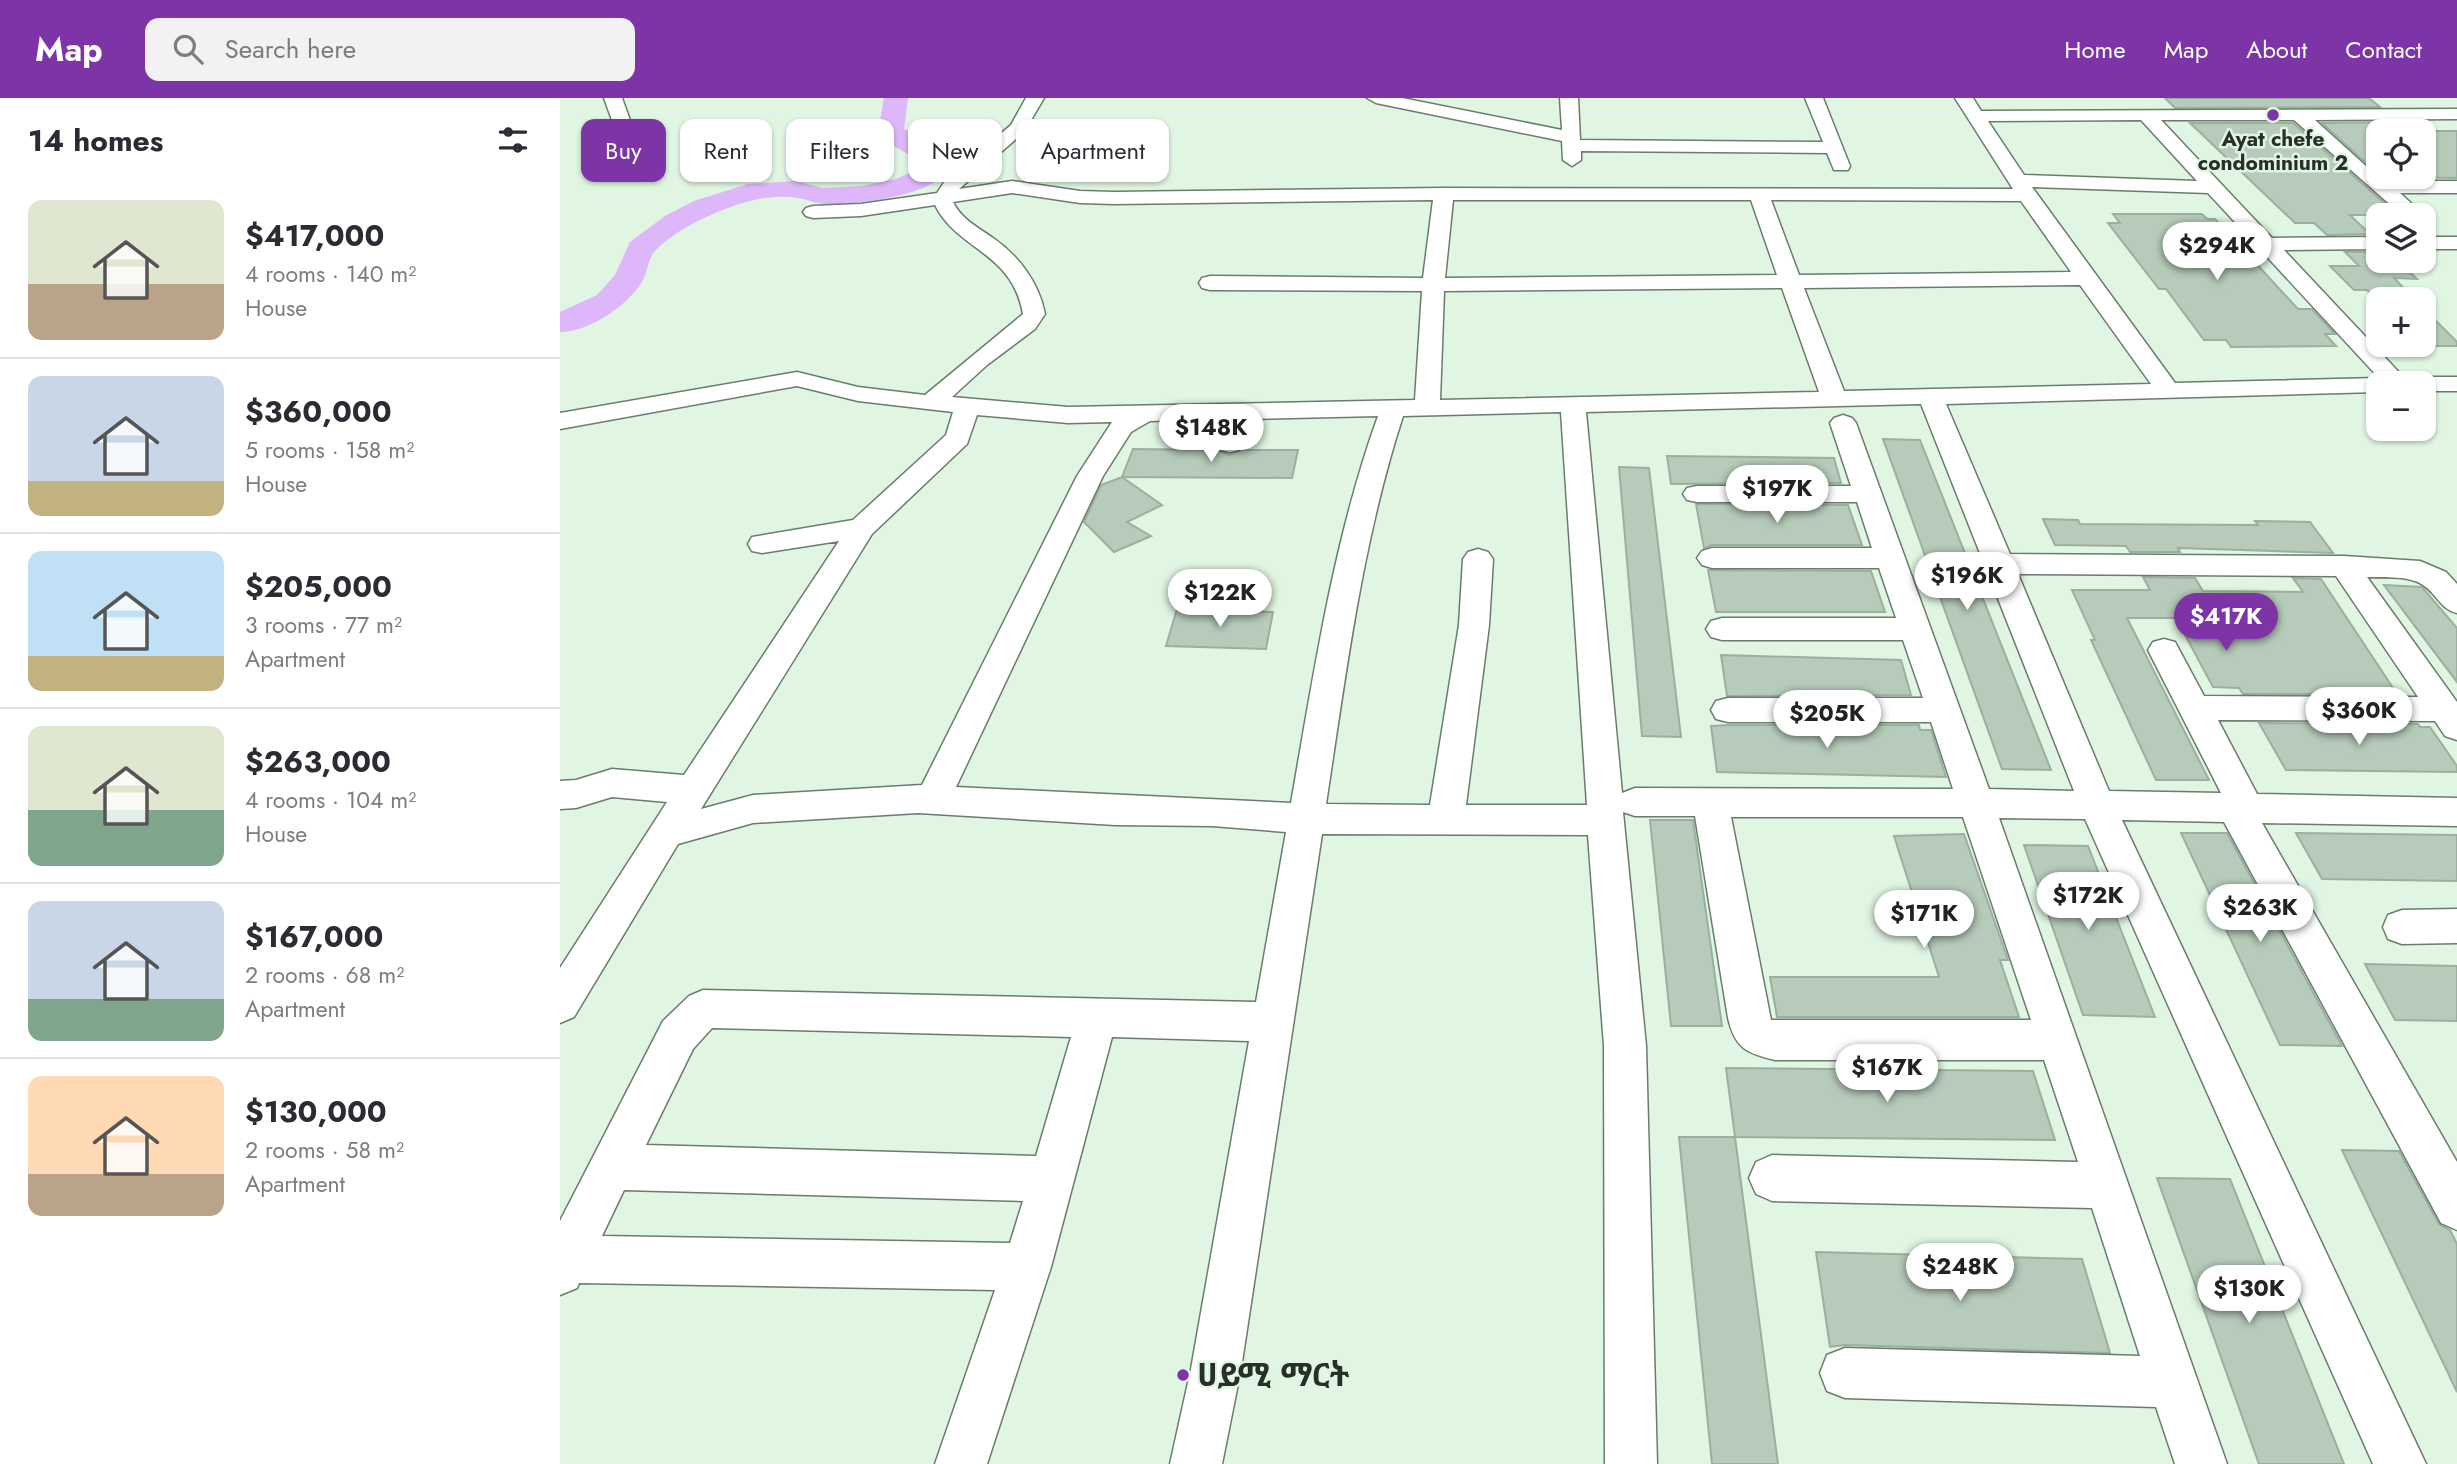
<!DOCTYPE html>
<meta charset="utf-8">
<style>
body{margin:0;font-family:Jost,"Noto Sans Ethiopic",sans-serif;background:#f2f2f3;color:#2b2b33;height:100vh;display:flex;flex-direction:column;font-size:26px;white-space:nowrap}
*{box-sizing:border-box;margin:0}
p{font-size:23px;color:#7c7c81}
.icon{flex:none;width:38px;height:38px;fill:none;stroke:currentColor;stroke-width:2;stroke-linecap:round;stroke-linejoin:round}
.map{position:relative;flex:1;overflow:hidden}
.panel{display:flex;flex-direction:column;background:#fff;width:560px}
.panel>*{flex:none}
.hud{position:absolute;left:21px;top:21px;width:665px;height:63px;display:flex;gap:14px}
.controls{position:absolute;left:1806px;top:21px;display:grid;gap:14px}
.controls a{display:grid;place-items:center;width:70px;height:70px;border-radius:14px;background:#fff;box-shadow:0 2px 5px #0004;font-size:35px}
.price{position:absolute;translate:-50% -60px;padding:0 16px;border-radius:24px;background:#fff;color:#222;font-size:23px;line-height:46px;filter:drop-shadow(0 2px 4px #0008)}
.price::after{content:'';position:absolute;left:50%;top:42px;width:21px;height:16px;margin-left:-10px;background:inherit;clip-path:polygon(0 0,100% 0,50% 100%)}
.price.on{background:#7c34a6;color:#fff}
ul{padding:0;list-style:none}
li{display:flex;align-items:center;gap:21px;height:175px;padding:0 28px}
li+li{border-top:2px solid #e1e1e2}
li span{display:grid;place-items:center;flex:none;width:196px;height:140px;border-radius:14px;color:#555}
li>.icon{margin-inline-start:auto}
span .icon{width:84px;height:84px;fill:#fffc;stroke-width:1}
li b{font-size:30px}
h2{display:flex;justify-content:space-between;align-items:center;height:84px;padding:0 28px;font-size:30px}
.tag{padding:0 24px;border-radius:14px;background:#fff;box-shadow:0 2px 5px #0004;font-size:24px;line-height:63px}
.tag.on{background:#7c34a6;color:#fff}
header{display:flex;align-items:center;gap:42px;box-sizing:border-box;height:98px;padding:0 35px;background:#7c34a6;color:#fff}
header strong{font-size:33px}
nav{display:flex;gap:38px;margin-inline-start:auto;font-size:24px}
.search{width:490px;height:63px;background:#f2f2f3;display:flex;align-items:center;gap:18px;box-sizing:border-box;padding:0 24px;border-radius:14px;color:#7c7c81;font-size:26px}
main{display:flex;flex:1;min-height:0}
.map>svg:first-child{display:block}
</style>
<header>
<strong>Map</strong>
<div class="search"><svg class="icon" aria-label="search" viewBox="0 0 24 24"><circle cx="10" cy="10" r="6"/><path d="M15 15l6 6"/></svg>Search here</div>
<nav><a>Home</a><a>Map</a><a>About</a><a>Contact</a></nav>
</header>
<main>
<section class="panel">
<h2>14 homes<svg class="icon" aria-label="filters" viewBox="0 0 24 24"><path d="M4 7h16M4 17h16"/><circle cx="9" cy="7" r="2"/><circle cx="15" cy="17" r="2"/></svg></h2>
<ul>
<li><span style="background:linear-gradient(#dfe7d0 60%,#b9a48a 0)"><svg class="icon" aria-label="home" viewBox="0 0 24 24"><path d="M3 11l9-7 9 7M6 9v11h12V9"/></svg></span><div><b>$417,000</b><p>4 rooms · 140 m²</p><p>House</p></div></li>
<li><span style="background:linear-gradient(#c9d6e8 75%,#c2b280 0)"><svg class="icon" aria-label="home" viewBox="0 0 24 24"><path d="M3 11l9-7 9 7M6 9v11h12V9"/></svg></span><div><b>$360,000</b><p>5 rooms · 158 m²</p><p>House</p></div></li>
<li><span style="background:linear-gradient(#bfe0f5 75%,#c2b280 0)"><svg class="icon" aria-label="home" viewBox="0 0 24 24"><path d="M3 11l9-7 9 7M6 9v11h12V9"/></svg></span><div><b>$205,000</b><p>3 rooms · 77 m²</p><p>Apartment</p></div></li>
<li><span style="background:linear-gradient(#dfe7d0 60%,#7fa58c 0)"><svg class="icon" aria-label="home" viewBox="0 0 24 24"><path d="M3 11l9-7 9 7M6 9v11h12V9"/></svg></span><div><b>$263,000</b><p>4 rooms · 104 m²</p><p>House</p></div></li>
<li><span style="background:linear-gradient(#c9d6e8 70%,#7fa58c 0)"><svg class="icon" aria-label="home" viewBox="0 0 24 24"><path d="M3 11l9-7 9 7M6 9v11h12V9"/></svg></span><div><b>$167,000</b><p>2 rooms · 68 m²</p><p>Apartment</p></div></li>
<li><span style="background:linear-gradient(#ffd9b3 70%,#b9a48a 0)"><svg class="icon" aria-label="home" viewBox="0 0 24 24"><path d="M3 11l9-7 9 7M6 9v11h12V9"/></svg></span><div><b>$130,000</b><p>2 rooms · 58 m²</p><p>Apartment</p></div></li>
</ul>
</section>
<div class="map">
<svg width="1897" height="1366" viewBox="0 0 1897 1366">
<rect width="100%" height="100%" fill="#e0f5e2"/>
<g fill="none" stroke-linecap="round" stroke-linejoin="round">
<!-- river -->
<path fill="#ddb7f9" fill-rule="evenodd" d="M324 0H348L344 31C364 40 379 53 385 75 369 98 291 108 264 106 255 105 246 101 238 100 220 97 196 100 179 106 150 116 118 130 96 152 88 159 88 173 83 182 69 207 29 234 0 234V214L37 197 55 177 70 144 105 118 134 103 188 86 236 83 263 90 302 88 336 81 358 71C351 50 329 51 318 35Z"/>
</g>
<!-- building -->
<g fill="#b6cbb9" stroke="#9baf9e" stroke-width="2">
<path d="M1605 0H1809L1820 9 1615 10Z"/>
<path d="M1840 24 1851 33H1897V80L1824 79H1864V33H1818V76L1762 25Z"/>
<path d="M1630 25H1733L1838 117H1790L1810 136 1767 137 1754 125H1735Z"/>
<path d="M1553 116H1642L1647 121H1655L1738 211H1752L1775 236H1765L1776 248 1671 249 1666 242H1644L1606 191H1599L1548 125H1560Z"/>
<path d="M1785 154H1818V163H1838L1857 181 1834 180 1854 201H1816L1807 192H1794L1770 168H1799Z"/>
<path d="M1864 211 1897 244V248H1870L1864 241Z"/>
<path d="M1323 341 1360 342 1491 672 1442 671Z"/>
<path d="M573 351 658 352 669 357 682 352H738L732 380 562 379Z"/>
<path d="M1107 358 1274 360 1281 385 1111 386Z"/>
<path d="M1059 369 1089 370 1121 639 1082 638Z"/>
<path d="M562 379 602 407 567 424 591 438 554 454 524 424 541 387Z"/>
<path d="M1136 406 1288 407 1302 447H1152L1144 450Z"/>
<path d="M1483 421 1518 422 1520 426 1698 427 1695 423 1750 424 1773 455 1618 450 1620 454H1570L1566 448 1495 447Z"/>
<path d="M1148 472 1311 473 1325 514H1156Z"/>
<path d="M1583 479 1635 480 1643 493 1743 494 1733 480 1761 481 1837 596H1683L1679 590 1653 589 1616 520H1567L1649 682H1596L1531 542H1535L1512 492H1590Z"/>
<path d="M1824 487 1862 489 1897 530V584Z"/>
<path d="M617 511 713 514 706 551 606 548Z"/>
<path d="M1161 557 1341 562 1351 597 1167 598Z"/>
<path d="M1699 625 1858 626 1860 629H1870L1897 668V674L1726 672Z"/>
<path d="M1170 627H1359L1360 632H1371L1386 679 1157 674 1151 628Z"/>
<path d="M1090 722H1133L1162 928H1111Z"/>
<path d="M1621 735H1667L1782 948 1720 947Z"/>
<path d="M1736 735 1897 737V783L1762 781Z"/>
<path d="M1404 736 1448 862H1440L1459 919H1217L1210 879H1379L1334 738Z"/>
<path d="M1464 747 1528 748 1595 919 1523 917Z"/>
<path d="M1805 866 1897 868V923L1835 922Z"/>
<path d="M1166 970 1473 973 1495 1042 1175 1039Z"/>
<path d="M1119 1039H1175L1218 1366H1152Z"/>
<path d="M1782 1052 1839 1053 1879 1126 1890 1132 1897 1146V1294Z"/>
<path d="M1597 1080 1670 1081 1784 1366H1699Z"/>
<path d="M1256 1154 1522 1161 1550 1255 1285 1247 1270 1249Z"/>
</g>
<g fill="none" stroke-linecap="round" stroke-linejoin="round">
<defs>
<g id="minor">
<path d="M44 0H62L84 61 82 65H68L66 61Z"/>
<path d="M466 0H484L464 34 399 91 452 83 520 93 554 94 884 90 1453 91 1395 0H1413L1421 13 1897 11V21L1755 22 1818 79 1827 83H1897V95H1840L1864 117H1842L1734 22H1601L1712 140 1818 139V151L1724 152 1849 285H1818V294L1386 306 1450 456 1784 458 1860 463 1886 474 1897 486V515C1880 511 1877 496 1863 487 1849 477 1824 480 1807 479L1897 604V642L1885 638 1875 623 1658 622 1697 696 1897 700V728L1702 725 1897 1064V1132L1881 1125 1664 724 1562 722 1866 1366H1813L1525 721 1439 720 1667 1366H1615L1596 1309 1285 1300 1267 1293 1260 1275 1267 1257 1285 1250 1580 1258 1532 1110 1212 1103 1196 1096 1189 1080 1196 1064 1212 1057 1518 1064 1484 962H1215C1186 955 1175 950 1168 920L1135 718H1075L1063 714 1086 948 1097 1366H1045L1044 948 1028 737 762 736 681 1271 662 1366H610L631 1271 689 943 552 939 491 1169 427 1366H375L435 1192 19 1185 17 1190 0 1197V1123L103 923 129 898 143 892 696 904 726 734 652 728 555 727 358 715 193 725 118 746 14 919 0 925V870L107 704 52 699 16 710 0 711V683L16 682 52 671 124 677 279 443 202 455 192 453 188 446 192 439 293 422 386 337 393 314 298 303 237 288 0 331V315L237 274 298 289 365 297 463 216C452 153 398 153 375 107L301 118 253 120 246 118 243 114 246 110 253 108 301 106 377 95 385 83 451 27ZM1581 22 1637 83 1464 77 1428 23ZM1472 89 1648 95 1819 280 1615 285ZM452 95 520 105 554 106 873 102 863 180 650 178 642 180 639 185 642 190 650 192 862 193 855 302 508 309 392 299 427 267 475 231 485 216C479 185 459 158 433 140 419 130 401 121 393 104ZM893 102H1191L1217 177 885 180ZM1211 102 1461 103 1511 174 1239 177ZM1520 187 1591 286 1284 293 1244 190ZM1222 190 1259 294 880 302 884 193ZM1361 306 1514 693 1429 691 1296 325 1292 320 1283 317 1274 320 1270 325 1291 388H1137L1127 390 1123 396 1127 402 1137 404H1297L1312 450H1152L1142 453 1137 460 1142 467 1152 470H1319L1336 520H1162L1151 523 1146 531 1151 539 1162 542H1343L1363 600H1168L1156 603 1151 612 1156 621 1168 624H1371L1393 691 1075 690 1062 695 1026 314ZM1001 314 1027 707H906L929 527 933 461 928 454 918 451 908 454 903 461 899 527 870 707 766 706C786 575 802 444 843 318ZM417 317 508 325 552 324 517 378 362 687 193 697 141 711 312 436 407 346ZM818 318C773 443 754 575 731 705L396 689 543 378 571 334 590 323 665 321 657 346 661 352 670 354 679 352 691 321ZM1458 476 1776 478 1858 599 1644 598 1615 544 1604 541 1593 544 1588 552 1661 695 1549 693ZM1171 719H1403L1471 922H1211ZM152 930 511 939 476 1058 86 1047 133 951ZM64 1092 463 1103 450 1145 42 1138Z"/>
<path d="M807 0H842L1002 32 1000 0H1018L1020 42 1263 44 1245 0H1263L1290 68 1288 72H1274L1267 55 1021 53V62L1012 68 1003 62 1002 43 816 5Z"/>
<rect x="1864" y="139" width="33" height="12"/>
<path d="M1864 279H1897V293H1864V285H1852L1855 281Z"/>
<path d="M1897 811V845L1842 846 1828 841 1823 829 1828 817 1842 812Z"/>
</g>
</defs>
<!-- minor casing -->
<use href="#minor" stroke="#6a7c6c" stroke-width="3"/>
<!-- minor -->
<use href="#minor" fill="#fff" fill-rule="evenodd"/>
</g>
<!-- markers -->
<g fill="#7c34a6" stroke="#e0f5e2" stroke-width="2.5">
<circle cx="1713" cy="17" r="7"/>
<circle cx="623" cy="1277" r="7"/>
</g>
<g text-anchor="middle" dominant-baseline="central" stroke-width="5" stroke-linejoin="round" paint-order="stroke">
<!-- far-poi labels -->
<g font-size="21" font-weight="bold" fill="#272f28" stroke="#e0f5e2">
<text x="1713" y="41">Ayat chefe<tspan x="1713" dy="24">condominium 2</tspan></text>
</g>
<!-- near-poi labels -->
<g font-size="32" font-weight="bold" fill="#272f28" stroke="#e0f5e2" text-anchor="start">
<text x="637" y="1277">ሀይሚ ማርት</text>
</g>
</g>
</svg>
<div class="controls">
<a><svg class="icon" aria-label="locate" viewBox="0 0 24 24"><circle cx="12" cy="12" r="6"/><path d="M12 2v4M12 18v4M2 12h4M18 12h4"/></svg></a>
<a><svg class="icon" aria-label="layers" viewBox="0 0 24 24"><path d="M12 4l9 5-9 5-9-5zM3 14l9 5 9-5"/></svg></a>
<a>+</a>
<a>−</a>
</div>
<b class="price" style="left:1657px;top:184px">$294K</b>
<b class="price" style="left:651px;top:366px">$148K</b>
<b class="price" style="left:1217px;top:427px">$197K</b>
<b class="price" style="left:1407px;top:514px">$196K</b>
<b class="price" style="left:660px;top:531px">$122K</b>
<b class="price on" style="left:1666px;top:555px">$417K</b>
<b class="price" style="left:1799px;top:649px">$360K</b>
<b class="price" style="left:1267px;top:652px">$205K</b>
<b class="price" style="left:1528px;top:834px">$172K</b>
<b class="price" style="left:1700px;top:846px">$263K</b>
<b class="price" style="left:1364px;top:852px">$171K</b>
<b class="price" style="left:1327px;top:1006px">$167K</b>
<b class="price" style="left:1400px;top:1205px">$248K</b>
<b class="price" style="left:1689px;top:1227px">$130K</b>
<div class="hud">
<a class="tag on">Buy</a>
<a class="tag">Rent</a>
<a class="tag">Filters</a>
<a class="tag">New</a>
<a class="tag">Apartment</a>
</div>
</div>
</main>
